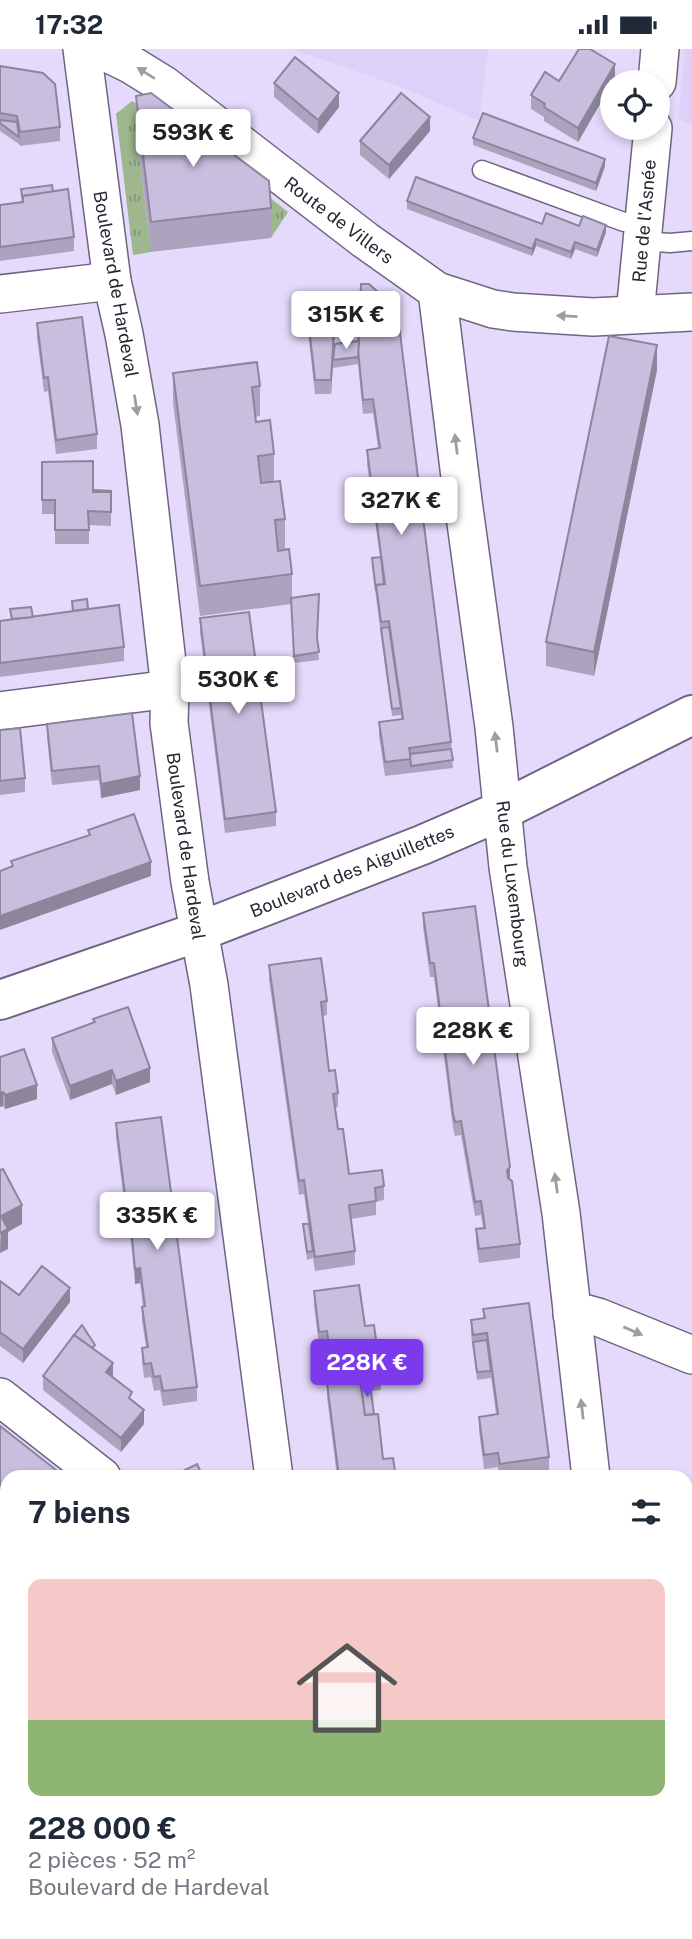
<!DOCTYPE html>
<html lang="fr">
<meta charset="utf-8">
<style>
body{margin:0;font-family:"Public Sans",sans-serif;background:#f2f2f3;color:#1f2937;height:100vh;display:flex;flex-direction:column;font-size:26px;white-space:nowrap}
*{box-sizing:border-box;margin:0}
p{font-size:23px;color:#747a83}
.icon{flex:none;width:38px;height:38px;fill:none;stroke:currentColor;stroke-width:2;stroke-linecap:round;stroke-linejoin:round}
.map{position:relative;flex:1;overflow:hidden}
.details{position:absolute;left:0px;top:1421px;width:693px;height:469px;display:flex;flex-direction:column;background:#fff;border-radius:21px 21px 0 0;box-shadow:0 4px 10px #0003}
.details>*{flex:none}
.buttons{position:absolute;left:600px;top:21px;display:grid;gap:14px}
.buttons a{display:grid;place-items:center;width:70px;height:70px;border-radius:50%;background:#fff;box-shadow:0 4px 10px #0003;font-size:35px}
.price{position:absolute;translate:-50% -60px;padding:0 16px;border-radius:7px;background:#fff;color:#222;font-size:23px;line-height:46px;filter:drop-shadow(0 2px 4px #0008)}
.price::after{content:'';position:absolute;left:50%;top:42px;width:21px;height:16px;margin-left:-10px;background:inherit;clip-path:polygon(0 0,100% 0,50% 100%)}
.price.active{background:#7c3aed;color:#fff}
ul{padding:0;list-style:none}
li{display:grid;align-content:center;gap:14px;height:371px;padding:0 28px}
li+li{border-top:2px solid #e0e1e3}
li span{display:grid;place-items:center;height:217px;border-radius:14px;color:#555}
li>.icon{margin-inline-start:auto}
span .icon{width:126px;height:126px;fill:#fffc;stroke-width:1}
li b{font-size:30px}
h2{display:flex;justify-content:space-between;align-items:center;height:84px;padding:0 28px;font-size:30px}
.status{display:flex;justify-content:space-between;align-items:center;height:49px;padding:0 35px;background:#fff;direction:ltr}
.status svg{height:19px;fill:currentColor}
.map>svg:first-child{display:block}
</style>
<div class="status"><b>17:32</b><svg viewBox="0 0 49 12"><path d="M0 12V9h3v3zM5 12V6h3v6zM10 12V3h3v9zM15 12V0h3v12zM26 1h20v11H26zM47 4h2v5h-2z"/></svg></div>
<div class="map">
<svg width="692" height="1890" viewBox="0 0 692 1890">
<defs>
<pattern id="grass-tufts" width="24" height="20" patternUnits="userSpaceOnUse" patternTransform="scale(1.75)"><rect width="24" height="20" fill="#9fb78f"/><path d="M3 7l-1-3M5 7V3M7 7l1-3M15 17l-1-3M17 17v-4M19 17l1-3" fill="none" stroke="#829575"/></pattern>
</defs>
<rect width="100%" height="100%" fill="#e5dafc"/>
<!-- built -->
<g fill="#ddd0f9">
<path d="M293 0H488L479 72 409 41Z"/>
<path d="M685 0H692V75L678 70Z"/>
</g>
<!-- grass -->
<path fill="url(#grass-tufts)" d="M132 52 181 78 288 163 271 189 269 162 136 78 151 203 133 206 116 65Z"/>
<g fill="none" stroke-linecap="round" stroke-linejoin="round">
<defs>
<g id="service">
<path d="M482 121 624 173 644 172"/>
<path d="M642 192 670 194 692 192"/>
</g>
<g id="minor">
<path d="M82 0 112 232 124 285 140 376 170 640 169 674 190 833 209 936 274 1428"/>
<path d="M99 0 130 15 164 36 365 191 437 242 493 260 513 263 593 268 692 263"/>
<path d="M657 33 660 0"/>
<path d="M437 242 463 452 494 678 508 818 561 1164 591 1428"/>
<path d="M0 245 112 232"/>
<path d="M635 265 653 79"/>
<path d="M0 662 170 640"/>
<path d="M572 1265H587L598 1268 692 1306"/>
<path d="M0 1348 102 1428"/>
<path d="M686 1482 692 1484"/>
<path d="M0 1788 7 1787"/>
<path d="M336 1883 337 1890"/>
</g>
<path id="secondary" d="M0 951 198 883 422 796 503 761 692 666"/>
</defs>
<!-- service casing -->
<use href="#service" stroke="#6f6582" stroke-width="21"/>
<!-- minor casing -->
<use href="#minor" stroke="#6f6582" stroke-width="40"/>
<!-- secondary casing -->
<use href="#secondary" stroke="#6f6582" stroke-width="42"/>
<!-- service -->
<use href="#service" stroke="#fff" stroke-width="18"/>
<!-- minor -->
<use href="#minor" stroke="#fff" stroke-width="37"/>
<!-- secondary -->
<use href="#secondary" stroke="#fff" stroke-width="38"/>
</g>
<!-- wall -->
<g fill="#aca3bf">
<path d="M0 17 60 78V92L20 97 19 95 0 82Z"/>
<path d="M615 29 578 93 544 72V68L531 60V46L559 32Z"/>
<path d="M274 34 339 58 318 85 274 48Z"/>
<path d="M136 47 271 159V189L151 203 136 77Z"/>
<path d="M430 82 389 130 360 106V92Z"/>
<path d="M473 89 605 117 596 142 473 96Z"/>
<path d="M21 140 53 143 74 188V202L0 212V156L22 153Z"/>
<path d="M407 152 542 175 579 177 606 183 597 208 575 200 571 210 536 197 532 207 407 160Z"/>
<path d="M307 260 335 277 331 345H315L307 274Z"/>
<path d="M37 274 97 385V400L56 405 48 342 44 343 37 288Z"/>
<path d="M359 292 451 693 453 719 385 727 379 687V673L401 670V666L392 667 381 587 372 516V509L380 508 367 415V401L378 399 373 364 363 365 358 315 333 319V311Z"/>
<path d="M657 321 594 627 546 617V593Z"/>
<path d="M173 324 260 337V367L255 368 256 373 274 405V433L285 470V500L278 501 292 525V549L317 591 319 611 294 614 291 555 200 567 173 354Z"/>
<path d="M42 413 93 441 111 442V477L89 476V495H55V465H42Z"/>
<path d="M72 552 88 560 124 598V612L0 628V572L11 571 10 560 33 568 72 562Z"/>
<path d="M200 569 276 763V777L225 784 200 583Z"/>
<path d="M47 675 140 741 101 749 99 731 52 736 47 689Z"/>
<path d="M0 681 25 729V743L0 746Z"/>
<path d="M423 864 510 1131 520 1195V1209L479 1214 476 1194V1180L483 1179 481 1166 475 1167 461 1086 455 1087 453 1079 434 928H430L423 878Z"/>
<path d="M269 916 327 952V966L323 967 329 1022 338 1044V1058L335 1059 338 1080 349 1125 384 1137V1151L376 1153V1166L351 1170 355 1202V1216L315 1222 313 1209 307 1211 303 1175H308L304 1145 299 1146 269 930Z"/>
<path d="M93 970 150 1033 116 1046 112 1035 70 1051 52 1003V989L93 973Z"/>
<path d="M0 1008 37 1050 5 1060 3 1057 0 1058Z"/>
<path d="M116 1074 197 1338V1352L163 1357 160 1341 154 1342 151 1328 144 1329 142 1313V1299L146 1298 142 1272V1258L143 1257 140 1234 135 1235 128 1160 125 1161 116 1088Z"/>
<path d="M0 1232 19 1246 70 1253 23 1314 0 1297Z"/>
<path d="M314 1242 365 1277 381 1326V1341L371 1342 374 1365 383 1410 396 1428H337L327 1348V1334L332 1333 327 1296 319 1297 314 1256Z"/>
<path d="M483 1260 549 1408V1422L507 1428H499L498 1418 484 1420 479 1382V1368L496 1365 491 1328V1329L477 1331 471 1285V1271L483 1269Z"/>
<path d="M95 1301 113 1328 132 1351 144 1375 121 1403 43 1341V1327Z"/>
<path d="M0 1377 7 1428V1460L0 1455Z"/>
<path d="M7 1828V1883H31L0 1890V1829Z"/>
<path d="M220 1883H256L221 1886Z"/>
</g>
<!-- shaded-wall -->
<g fill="#8c859b">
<path d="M615 15V29L578 93V79Z"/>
<path d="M339 44V58L318 85V71Z"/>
<path d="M430 68V82L389 130V116Z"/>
<path d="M605 110V117L596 142V134Z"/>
<path d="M606 176V183L597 208V201Z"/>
<path d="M536 190V197L532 207V200Z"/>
<path d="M575 193V200L571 210V203Z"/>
<path d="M335 263V277L331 345V331Z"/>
<path d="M657 296V321L594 627V603Z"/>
<path d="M140 727V741L101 749V735Z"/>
<path d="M151 813V827L0 881V867Z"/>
<path d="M150 1019V1033L116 1046V1032Z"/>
<path d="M112 1021V1035L70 1051V1037Z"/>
<path d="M37 1036V1050L5 1060V1046Z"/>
<path d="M3 1043V1057L0 1058V1044Z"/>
<path d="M510 1118V1132L507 1135V1121Z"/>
<path d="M22 1156V1175L8 1183V1200L0 1204 1 1167Z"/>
<path d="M140 1219V1234L135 1235V1220Z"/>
<path d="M70 1239V1253L23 1314V1300Z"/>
<path d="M113 1314V1328L106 1323Z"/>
<path d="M144 1361V1375L121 1403V1389Z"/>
</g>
<!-- building -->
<g fill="#c8bede" stroke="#8c859b" stroke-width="2">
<path d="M579 0H590L615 15 578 79 544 58 545 55 531 46 545 23 559 32Z"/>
<path d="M295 8 339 44 318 71 274 34Z"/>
<path d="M0 17 43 24 55 35 60 78 20 83 17 67 0 64Z"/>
<path d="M151 44 269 132 271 159 151 173 136 47Z"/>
<path d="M401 44 430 68 389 116 360 92Z"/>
<path d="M483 64 605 110 596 134 473 89Z"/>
<path d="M0 71 17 73 19 88 0 74Z"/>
<path d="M416 128 542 175 546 164 579 177 583 167 606 176 597 201 575 193 571 203 536 190 532 200 407 152Z"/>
<path d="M52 136 53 143 23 147V153L21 140Z"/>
<path d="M68 140 74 188 0 198V156L23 153V147Z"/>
<path d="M361 235H369L397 260 451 693 409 699 411 710 385 713 379 673 403 670 389 572 381 573 376 536 385 535 367 401 380 399 373 350 363 351 358 301Z"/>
<path d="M307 260 335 263 331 331H315Z"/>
<path d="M82 268 97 385 56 391 48 328 44 329 37 274Z"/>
<path d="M609 287 657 296 594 603 546 593Z"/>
<path d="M359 292 358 308 333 311 335 295Z"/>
<path d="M257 313 260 337 252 338 256 373 270 371 274 405 258 407 261 434 280 432 285 470 275 471 278 502 289 500 292 525 200 537 173 324Z"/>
<path d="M93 412V443H111V463L88 462 89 481H55V451H42V413Z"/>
<path d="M93 441 111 442V450V443H93Z"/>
<path d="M381 508 384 535 376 536V542L372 509Z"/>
<path d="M319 545 317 589 319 603 294 607 291 549Z"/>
<path d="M87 550 88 560 73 562 72 552Z"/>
<path d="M119 556 124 598 0 614V572Z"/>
<path d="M31 558 33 568 12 570 10 560Z"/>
<path d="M249 563 276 763 225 770 200 569Z"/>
<path d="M389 578 401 659 392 660 381 579Z"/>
<path d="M132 664 140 727 101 735 99 717 52 722 47 675Z"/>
<path d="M20 679 25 729 0 732V681Z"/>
<path d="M451 700 453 711 411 717 410 705Z"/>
<path d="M134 765 151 813 0 867V822L13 817 11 812 90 786 88 781Z"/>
<path d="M475 857 510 1118 507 1121 508 1129 512 1132 520 1195 479 1200 476 1180 485 1179 481 1152 475 1153 461 1072 455 1073 453 1065 434 914H430L423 864Z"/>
<path d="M321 909 327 952 321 953 329 1022 335 1021 338 1044 333 1045 338 1080H343L349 1125 382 1121 384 1137 375 1139 376 1152 349 1156 355 1202 315 1208 304 1131 299 1132 269 916Z"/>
<path d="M128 958 150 1019 116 1032 112 1021 70 1037 52 989 95 973 93 970Z"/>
<path d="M24 1000 37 1036 5 1046 3 1043 0 1044V1008Z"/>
<path d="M161 1068 197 1338 163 1342 160 1327 154 1328 151 1314 144 1315 142 1299 148 1298 142 1258 145 1257 140 1219 135 1220 128 1146H125L116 1074Z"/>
<path d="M3 1120 22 1156 1 1167 8 1180 0 1184V1121Z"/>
<path d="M303 1175H309L313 1202 307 1203Z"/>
<path d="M42 1217 70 1239 23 1300 0 1283V1232L19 1246Z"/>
<path d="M359 1236 365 1277 374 1276 381 1326 360 1329 365 1366 378 1365 383 1410 393 1409 396 1428H339L327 1334 333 1333 327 1282 319 1283 314 1242Z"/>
<path d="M529 1254 549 1408 500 1415 498 1404 484 1406 479 1368 498 1365 487 1284 473 1286 471 1271 485 1269 483 1260Z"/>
<path d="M82 1276 95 1296 92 1299 74 1286 71 1290Z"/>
<path d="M74 1286 113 1314 106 1323 132 1343 129 1349 144 1361 121 1389 43 1327Z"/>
<path d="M487 1291 491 1322 477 1323 473 1293Z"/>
<path d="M370 1335 374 1365 365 1366 361 1336Z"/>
<path d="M0 1377 65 1428H7V1446L0 1441Z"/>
<path d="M197 1415 202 1426 199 1428H183L181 1423Z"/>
<path d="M7 1828V1878L0 1879V1829Z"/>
<path d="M31 1883 32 1890H0V1886Z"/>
<path d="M106 1883H143L144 1888 107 1890Z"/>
<path d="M400 1883H447L448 1890H401Z"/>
<path d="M447 1883H458L459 1890H448Z"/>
</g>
<!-- one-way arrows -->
<defs><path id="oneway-solid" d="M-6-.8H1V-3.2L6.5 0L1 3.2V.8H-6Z" transform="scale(1.75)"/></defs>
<g fill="#9f9da3">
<use href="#oneway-solid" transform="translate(146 24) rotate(-148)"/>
<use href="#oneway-solid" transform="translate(567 267) rotate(-177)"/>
<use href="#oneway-solid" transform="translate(136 356) rotate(81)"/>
<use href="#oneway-solid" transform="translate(456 395) rotate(-97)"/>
<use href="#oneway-solid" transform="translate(496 693) rotate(-97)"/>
<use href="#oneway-solid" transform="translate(556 1134) rotate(-98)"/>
<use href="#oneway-solid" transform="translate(633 1282) rotate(23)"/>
<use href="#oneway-solid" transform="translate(582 1360) rotate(-97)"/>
</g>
<g text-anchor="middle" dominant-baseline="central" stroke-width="6" stroke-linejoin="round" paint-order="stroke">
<!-- street labels -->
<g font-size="18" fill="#2a2532" stroke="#fff">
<text transform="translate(339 171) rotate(37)">Route de Villers</text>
<text transform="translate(644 172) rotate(-85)">Rue de l'Asnée</text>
<text transform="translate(116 235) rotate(80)">Boulevard de Hardeval</text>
<text transform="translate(186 797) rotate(82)">Boulevard de Hardeval</text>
<text transform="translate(352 822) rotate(-22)">Boulevard des Aiguillettes</text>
<text transform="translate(513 835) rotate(83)">Rue du Luxembourg</text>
</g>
</g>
</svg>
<div class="buttons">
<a><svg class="icon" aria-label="locate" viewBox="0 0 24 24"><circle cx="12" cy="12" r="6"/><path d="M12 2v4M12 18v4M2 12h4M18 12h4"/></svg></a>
</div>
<b class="price" style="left:193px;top:120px">593K €</b>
<b class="price" style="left:346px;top:302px">315K €</b>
<b class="price" style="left:401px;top:488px">327K €</b>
<b class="price" style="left:238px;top:667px">530K €</b>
<b class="price" style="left:473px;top:1018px">228K €</b>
<b class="price" style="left:157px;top:1203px">335K €</b>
<b class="price active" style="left:367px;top:1350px">228K €</b>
<section class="details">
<h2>7 biens<svg class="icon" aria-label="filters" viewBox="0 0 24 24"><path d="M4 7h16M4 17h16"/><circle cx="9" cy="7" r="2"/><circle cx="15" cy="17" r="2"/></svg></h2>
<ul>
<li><span style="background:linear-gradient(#f6c9c9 65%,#8fb573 0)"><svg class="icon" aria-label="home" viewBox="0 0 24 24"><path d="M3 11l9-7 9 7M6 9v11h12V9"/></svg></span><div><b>228 000 €</b><p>2 pièces · 52 m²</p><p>Boulevard de Hardeval</p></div></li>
</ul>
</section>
</div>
